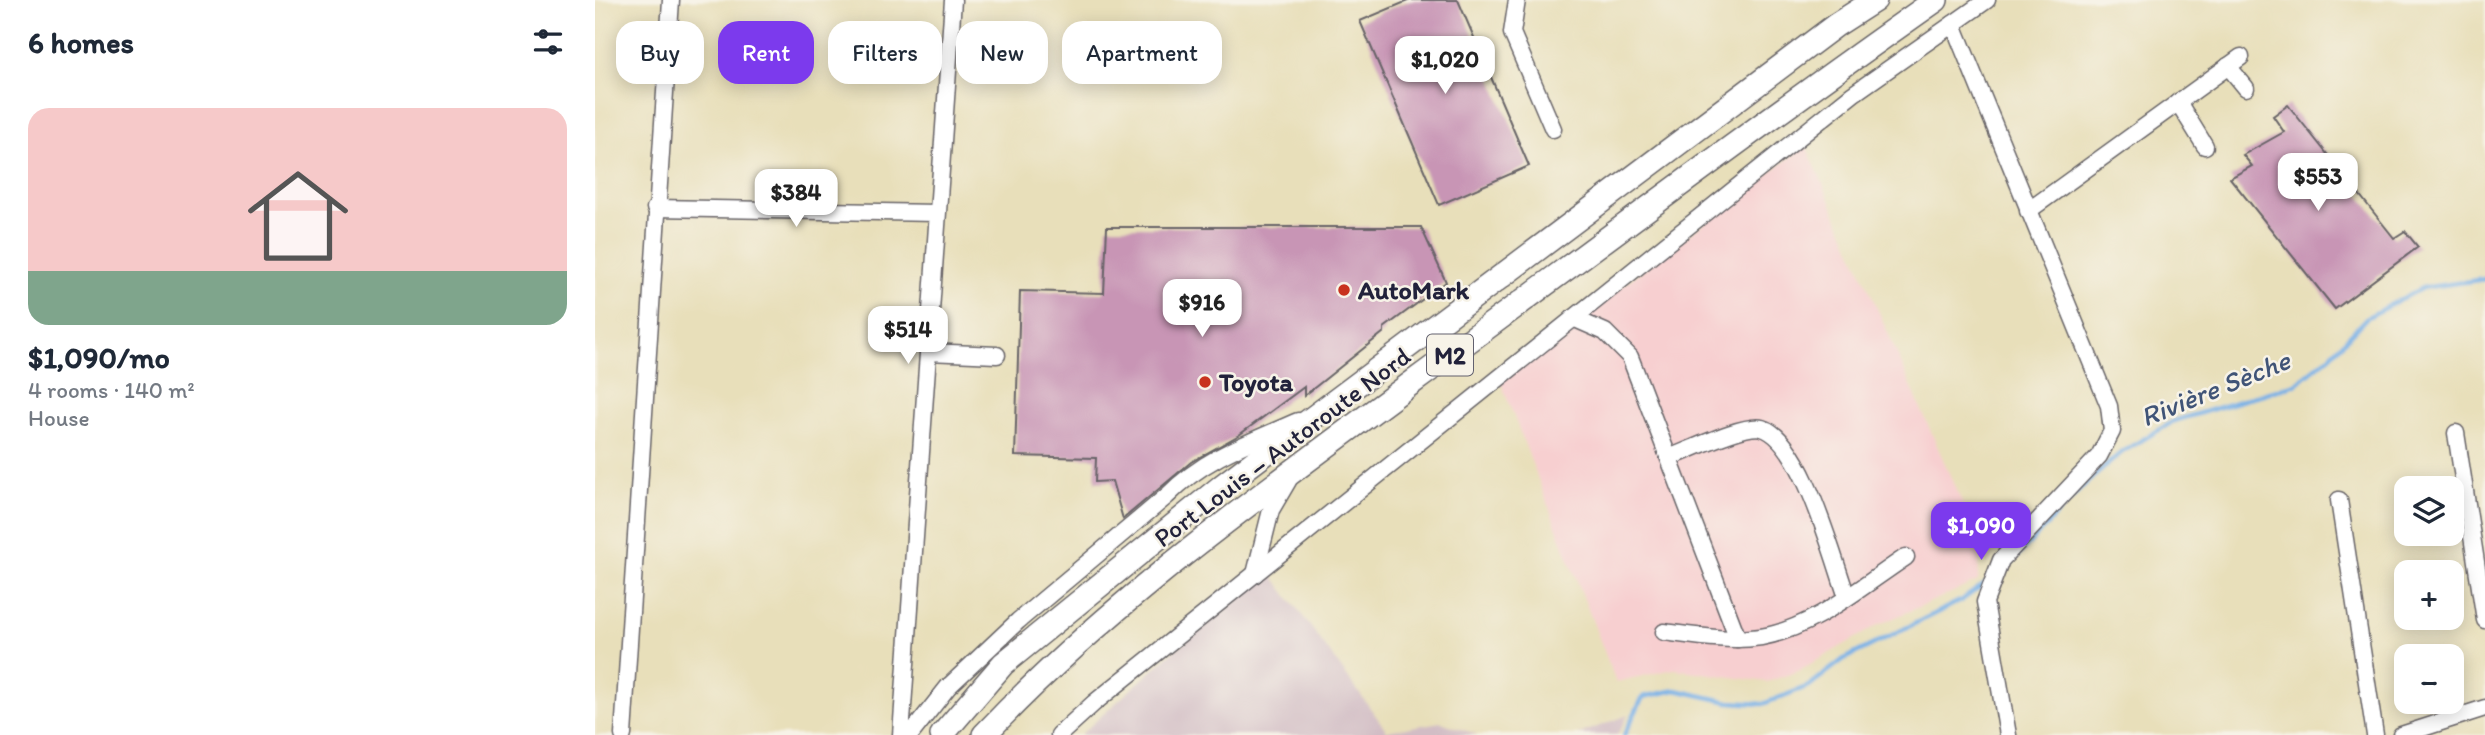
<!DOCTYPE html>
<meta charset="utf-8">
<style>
body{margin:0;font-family:Itim,sans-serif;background:#f2f2f3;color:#1f2937;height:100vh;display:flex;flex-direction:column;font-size:26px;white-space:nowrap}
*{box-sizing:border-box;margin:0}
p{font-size:23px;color:#747a83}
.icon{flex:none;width:38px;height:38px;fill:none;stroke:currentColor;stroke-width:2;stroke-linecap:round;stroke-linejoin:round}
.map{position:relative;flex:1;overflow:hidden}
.drawer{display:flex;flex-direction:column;background:#fff;width:595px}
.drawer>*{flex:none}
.top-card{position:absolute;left:21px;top:21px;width:665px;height:63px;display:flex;gap:14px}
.fabs{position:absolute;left:1799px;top:476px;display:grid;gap:14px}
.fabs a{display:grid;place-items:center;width:70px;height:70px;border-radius:14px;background:#fff;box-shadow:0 4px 18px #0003;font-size:35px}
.price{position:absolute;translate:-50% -60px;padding:0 16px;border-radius:14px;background:#fff;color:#222;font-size:23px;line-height:46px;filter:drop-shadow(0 2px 4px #0008)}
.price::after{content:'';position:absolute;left:50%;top:42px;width:21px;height:16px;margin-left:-10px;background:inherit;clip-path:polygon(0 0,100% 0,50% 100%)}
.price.current{background:#7c3aed;color:#fff}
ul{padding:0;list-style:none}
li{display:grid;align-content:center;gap:14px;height:371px;padding:0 28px}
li+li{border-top:2px solid #e0e1e3}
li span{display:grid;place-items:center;height:217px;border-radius:21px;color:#555}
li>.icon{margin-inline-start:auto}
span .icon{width:126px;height:126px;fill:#fffc;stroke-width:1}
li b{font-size:30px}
h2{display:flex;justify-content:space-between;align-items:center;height:84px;padding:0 28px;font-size:30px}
.tag{padding:0 24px;border-radius:21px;background:#fff;box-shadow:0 4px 18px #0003;font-size:24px;line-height:63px}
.tag.current{background:#7c3aed;color:#fff}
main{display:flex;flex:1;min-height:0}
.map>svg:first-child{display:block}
</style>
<main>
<section class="drawer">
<h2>6 homes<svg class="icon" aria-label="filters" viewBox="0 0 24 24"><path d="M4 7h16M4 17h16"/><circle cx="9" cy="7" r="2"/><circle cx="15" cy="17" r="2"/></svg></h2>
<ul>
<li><span style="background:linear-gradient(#f6c9c9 75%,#7fa58c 0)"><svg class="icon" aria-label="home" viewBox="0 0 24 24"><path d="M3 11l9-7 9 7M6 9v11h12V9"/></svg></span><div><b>$1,090/mo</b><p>4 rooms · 140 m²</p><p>House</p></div></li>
</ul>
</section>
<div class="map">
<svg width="1890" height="735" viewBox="0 0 1890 735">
<rect width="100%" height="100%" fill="#f7f3e8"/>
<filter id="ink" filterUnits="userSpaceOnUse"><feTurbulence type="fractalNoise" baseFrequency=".0143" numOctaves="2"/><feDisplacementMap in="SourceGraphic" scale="14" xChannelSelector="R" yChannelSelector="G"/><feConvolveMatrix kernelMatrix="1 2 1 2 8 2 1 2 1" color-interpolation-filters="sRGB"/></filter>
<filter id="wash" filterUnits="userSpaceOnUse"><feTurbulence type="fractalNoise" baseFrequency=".00686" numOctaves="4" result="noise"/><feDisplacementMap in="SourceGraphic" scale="28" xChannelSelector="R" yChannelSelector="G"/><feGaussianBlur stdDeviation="1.57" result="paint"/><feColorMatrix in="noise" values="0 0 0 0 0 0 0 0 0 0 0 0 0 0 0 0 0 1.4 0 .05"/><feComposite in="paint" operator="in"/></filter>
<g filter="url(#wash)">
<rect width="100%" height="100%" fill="#e8dfba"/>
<!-- built -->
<path fill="#f7cfd0" d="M1211 145 1385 544 1383 581 1283 625 1204 671 1172 682 1079 669 1021 682 905 380Z"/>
<!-- industrial -->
<g fill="#d2bdc5">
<path d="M676 573 792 731 846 722 883 735H485L580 650Z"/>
<path d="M1033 715 1022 735H982Z"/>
</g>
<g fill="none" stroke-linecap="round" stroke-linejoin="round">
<!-- stream -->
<g stroke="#77b0e7" stroke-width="4.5">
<path d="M1408 571 1489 485 1527 452 1579 421 1701 384 1736 355 1771 318 1827 288 1890 279"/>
<path d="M1029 735 1048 697 1081 690 1134 702 1168 704 1214 686 1249 659 1367 600 1392 582"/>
</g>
</g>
<g id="blocks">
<!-- building -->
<g fill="#c895b5">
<path d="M815 0H863L934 166 844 205 765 21Z"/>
<path d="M1693 105 1799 238 1810 231 1823 247 1740 309 1635 178 1657 166 1648 155 1689 132 1678 116Z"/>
<path d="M512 227H826L851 282 789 328V332L709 396V387L644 435 596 462 528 519 517 481 500 482 501 458 420 456 425 291 509 293Z"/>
</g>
</g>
</g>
<g filter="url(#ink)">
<use href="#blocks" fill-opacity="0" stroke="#676467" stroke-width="2"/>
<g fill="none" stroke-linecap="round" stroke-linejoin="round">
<defs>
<g id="minor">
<path d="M922 0 917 33 958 129"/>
<path d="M1358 24 1514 406 1517 431 1504 456 1406 560 1390 602 1413 735"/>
<path d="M1633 66 1651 88"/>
<path d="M1583 102 1610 146"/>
<path d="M60 208 342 213"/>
<path d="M1433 211 1646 57"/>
<path d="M978 318 1010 332 1035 357 1143 639"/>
<path d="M333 352 402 355"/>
<path d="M1861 433 1890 620"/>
<path d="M1076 457C1095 450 1150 423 1167 428 1207 439 1238 558 1252 597"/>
<path d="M1744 500 1780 735"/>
<path d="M660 574 676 510 693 481"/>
<path d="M1069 632C1100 636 1135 642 1166 637 1219 628 1267 586 1311 557"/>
<path d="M28 735 76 0"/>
<path d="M306 735 358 0"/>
<path d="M315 735 353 687 423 621 572 496C609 458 655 442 703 421"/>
<path d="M464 735 499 703 1258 94 1392 0"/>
<path d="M1806 735 1890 708"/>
</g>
<g id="highway">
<path d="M347 735 408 664 627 486 1241 25 1280 0"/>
<path d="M389 735C516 600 670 492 818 382 992 254 1164 124 1341 0"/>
</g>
</defs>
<!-- minor casing -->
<use href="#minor" stroke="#676467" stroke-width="19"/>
<!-- highway casing -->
<use href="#highway" stroke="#676467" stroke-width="26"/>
<!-- minor -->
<use href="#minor" stroke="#fff" stroke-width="16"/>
<!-- highway -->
<use href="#highway" stroke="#fff" stroke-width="23"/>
</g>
</g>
<!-- markers -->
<g fill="#c8321e" stroke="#f7f3e8" stroke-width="2.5">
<circle cx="749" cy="290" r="7"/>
<circle cx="610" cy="382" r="7"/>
</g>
<g text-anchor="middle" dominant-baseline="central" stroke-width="5" stroke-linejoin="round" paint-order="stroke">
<!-- shield labels -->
<rect fill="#f7f3e8" stroke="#62616f" stroke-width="2" x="832" y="334.5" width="46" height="41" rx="5"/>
<g font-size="24" font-weight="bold" fill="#22223b">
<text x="855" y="355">M2</text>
</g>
<!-- poi labels -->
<g font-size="26" font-weight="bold" fill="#22223b" stroke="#f7f3e8" text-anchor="start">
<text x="763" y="290">AutoMark</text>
<text x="624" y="382">Toyota</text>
</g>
<!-- street labels -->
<g font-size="26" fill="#22223b" stroke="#f7f3e8">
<text transform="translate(687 447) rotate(-37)">Port Louis – Autoroute Nord</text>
</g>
<!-- water labels -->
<g font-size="28" font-style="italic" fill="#405477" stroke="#f7f3e8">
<text transform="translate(1620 388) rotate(-22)">Rivière Sèche</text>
</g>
</g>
</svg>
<div class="fabs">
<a><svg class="icon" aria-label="layers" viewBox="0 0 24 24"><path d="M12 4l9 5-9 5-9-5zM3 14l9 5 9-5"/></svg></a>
<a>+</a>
<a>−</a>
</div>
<b class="price" style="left:850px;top:96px">$1,020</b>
<b class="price" style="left:1723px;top:213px">$553</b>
<b class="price" style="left:201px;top:229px">$384</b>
<b class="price" style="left:607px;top:339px">$916</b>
<b class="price" style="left:313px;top:366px">$514</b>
<b class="price current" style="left:1386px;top:562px">$1,090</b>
<div class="top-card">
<a class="tag">Buy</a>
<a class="tag current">Rent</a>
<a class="tag">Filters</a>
<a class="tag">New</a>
<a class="tag">Apartment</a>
</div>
</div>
</main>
